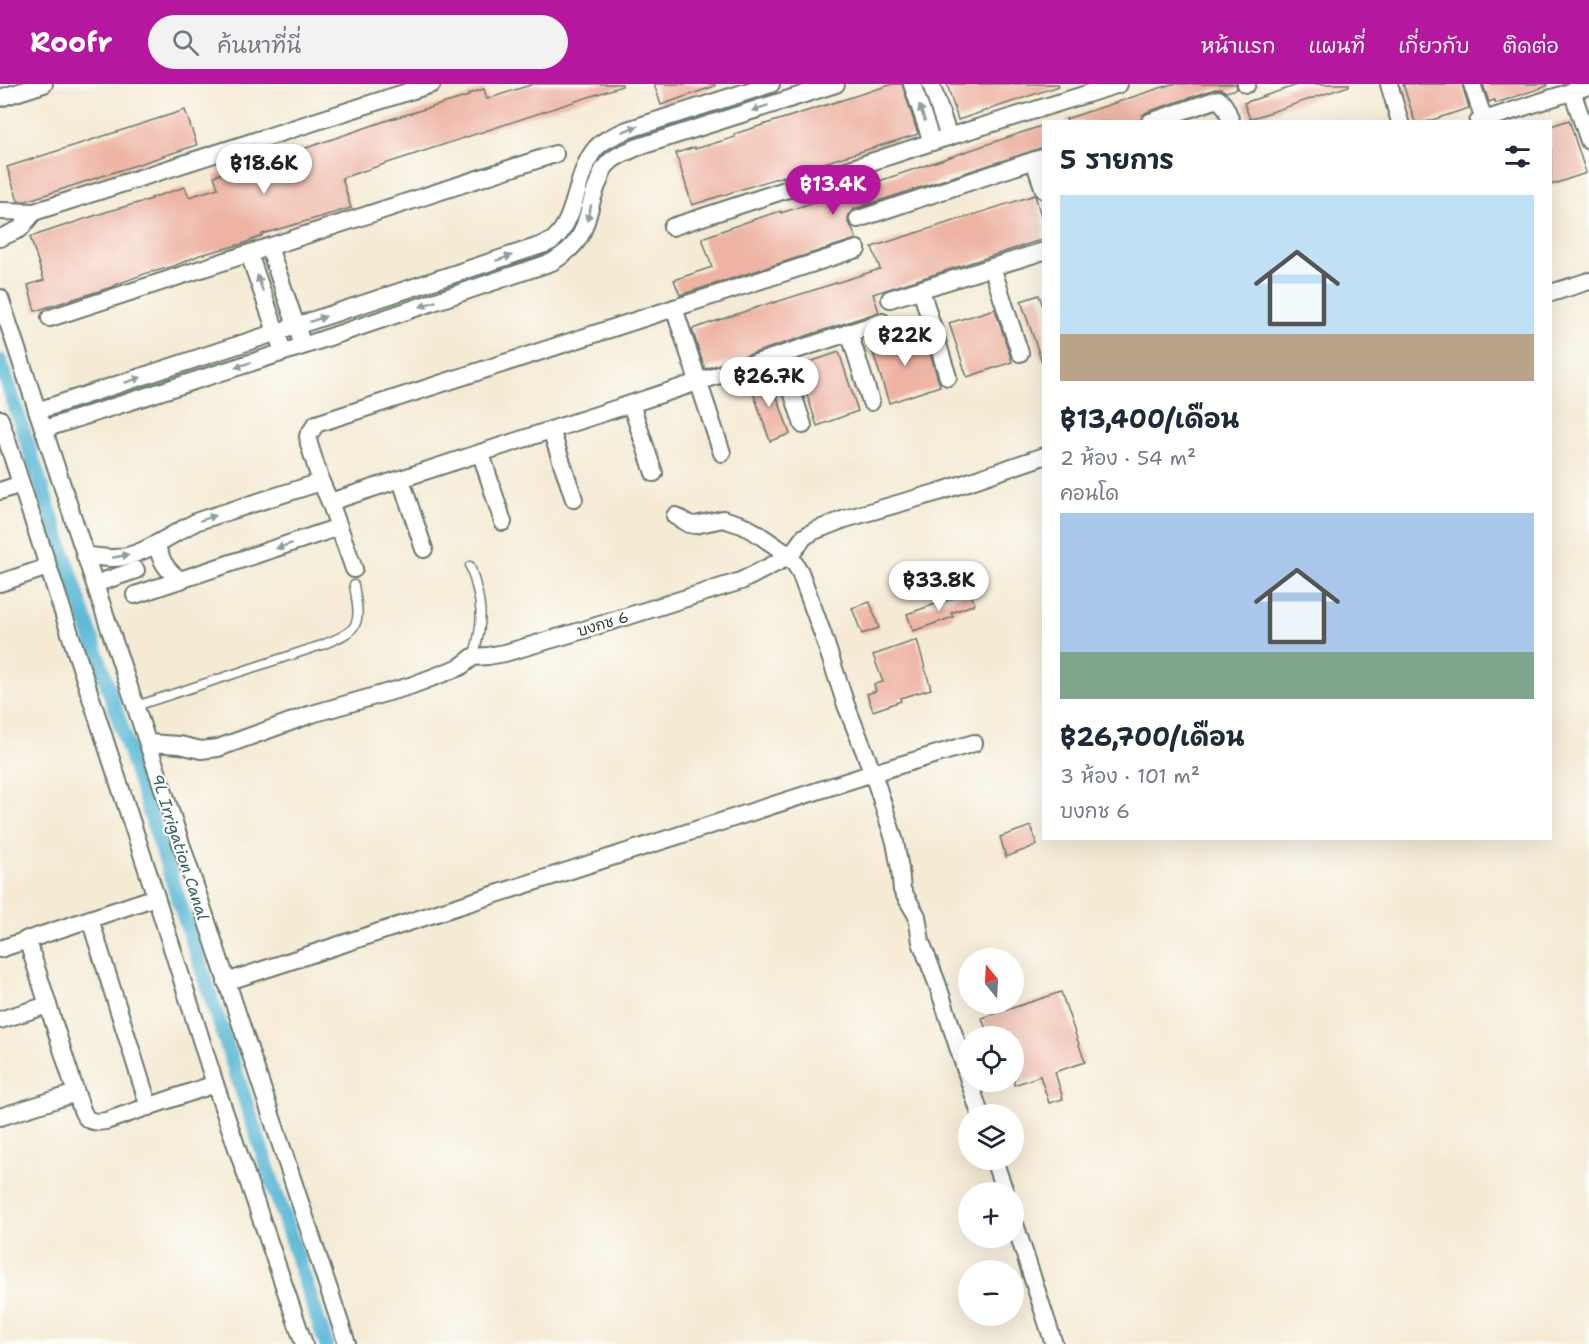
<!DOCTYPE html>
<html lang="th">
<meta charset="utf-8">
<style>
body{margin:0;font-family:"Shantell Sans","Playpen Sans Thai",sans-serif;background:#f2f2f3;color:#1f2937;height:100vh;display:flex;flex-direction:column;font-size:22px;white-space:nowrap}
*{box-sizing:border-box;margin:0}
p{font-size:20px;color:#747a83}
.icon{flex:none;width:33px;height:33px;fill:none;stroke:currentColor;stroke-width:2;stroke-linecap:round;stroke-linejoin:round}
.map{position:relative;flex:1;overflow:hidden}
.details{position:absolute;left:1042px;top:36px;width:510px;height:720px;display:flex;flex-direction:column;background:#fff;border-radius:0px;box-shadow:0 6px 24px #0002}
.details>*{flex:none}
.needle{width:39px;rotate:342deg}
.controls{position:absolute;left:958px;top:864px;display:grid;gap:12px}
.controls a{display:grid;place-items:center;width:66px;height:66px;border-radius:50%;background:#fff;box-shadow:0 6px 24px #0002;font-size:30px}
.price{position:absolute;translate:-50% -51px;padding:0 14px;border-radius:21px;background:#fff;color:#222;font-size:20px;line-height:39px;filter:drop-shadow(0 2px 3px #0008)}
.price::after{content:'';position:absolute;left:50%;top:36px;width:18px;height:14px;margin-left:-9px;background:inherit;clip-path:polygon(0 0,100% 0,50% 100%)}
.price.selected{background:#b5179e;color:#fff}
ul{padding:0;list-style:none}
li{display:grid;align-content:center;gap:12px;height:318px;padding:0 18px}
li span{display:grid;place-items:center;height:186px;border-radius:0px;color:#555}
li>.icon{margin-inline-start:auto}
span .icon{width:108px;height:108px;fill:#fffc;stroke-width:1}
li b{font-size:26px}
h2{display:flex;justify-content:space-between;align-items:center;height:72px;padding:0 18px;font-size:26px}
header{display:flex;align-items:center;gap:36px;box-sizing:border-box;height:84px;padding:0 30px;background:#b5179e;color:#fff}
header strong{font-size:28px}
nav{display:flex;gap:33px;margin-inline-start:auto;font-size:21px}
.search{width:420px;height:54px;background:#f2f2f3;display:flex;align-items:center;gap:15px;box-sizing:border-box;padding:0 21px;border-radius:33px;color:#747a83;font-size:22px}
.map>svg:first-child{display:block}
</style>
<header>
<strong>Roofr</strong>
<div class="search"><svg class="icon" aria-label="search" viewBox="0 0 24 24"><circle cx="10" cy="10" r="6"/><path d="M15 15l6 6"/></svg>ค้นหาที่นี่</div>
<nav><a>หน้าแรก</a><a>แผนที่</a><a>เกี่ยวกับ</a><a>ติดต่อ</a></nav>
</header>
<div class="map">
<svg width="1589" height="1260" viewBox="0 0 1589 1260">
<rect width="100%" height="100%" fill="#fdfcf7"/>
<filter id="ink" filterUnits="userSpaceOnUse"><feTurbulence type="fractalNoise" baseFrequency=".0167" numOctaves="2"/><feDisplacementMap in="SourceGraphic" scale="12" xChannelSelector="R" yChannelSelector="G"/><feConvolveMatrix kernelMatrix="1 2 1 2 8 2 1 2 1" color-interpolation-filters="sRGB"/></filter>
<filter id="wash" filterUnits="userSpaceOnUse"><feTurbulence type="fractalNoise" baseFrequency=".008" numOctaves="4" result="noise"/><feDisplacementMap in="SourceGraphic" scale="24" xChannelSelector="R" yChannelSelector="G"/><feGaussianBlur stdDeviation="1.35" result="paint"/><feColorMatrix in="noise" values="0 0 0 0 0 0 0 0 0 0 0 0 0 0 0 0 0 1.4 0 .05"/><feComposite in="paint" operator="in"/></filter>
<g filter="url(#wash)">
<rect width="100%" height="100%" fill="#f5ead4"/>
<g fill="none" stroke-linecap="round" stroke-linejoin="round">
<!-- canal -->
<path stroke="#58b8d6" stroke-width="15" d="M0 277 326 1260"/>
</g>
<g id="blocks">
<!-- building -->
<g fill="#eeb3a3">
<path d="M533 0H622V2L342 94 351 124 262 150V152L242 160 200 171 174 182 153 188 152 187 115 201V202L35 227 28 201 44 196 30 153 109 127 152 115 151 114 185 103 189 113 218 104 214 92 241 83 242 86 391 35 469 12 468 10 484 5 487 15Z"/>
<path d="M654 0H715V2L661 21Z"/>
<path d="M893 0H902L918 50 801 86 783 94V92L692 121 676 69 695 63V65L735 53 734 50Z"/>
<path d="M947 0H1058L1059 2 958 36Z"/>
<path d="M1172 0H1236L1237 5 1226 8 1221 5H1215L1147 28 1143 31 1140 37 1138 38H1067L1066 35 1087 28Z"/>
<path d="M1300 0H1349V2L1250 35 1244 19Z"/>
<path d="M1403 0H1462L1469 24 1426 38H1415Z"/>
<path d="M1483 0H1547V2L1496 19 1494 16 1489 18Z"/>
<path d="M185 26 197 61 26 117H18L7 83Z"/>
<path d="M1569 36 1586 89 1551 101V42Z"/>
<path d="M1044 41V63L854 125 850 129 848 133V139L852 144 856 155 680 211 674 196 712 183 702 154 752 136 781 127V129L821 116 840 108 841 110Z"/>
<path d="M1035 111 1044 142V155L873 210 879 228 705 285 692 245 773 218V219L880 185 872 163Z"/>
<path d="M1039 211 1044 225V278H1042L1021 217Z"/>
<path d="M995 225 1012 278 967 293 949 239Z"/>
<path d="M924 250 940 302 889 319 870 259 890 253 892 260Z"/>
<path d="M839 268 858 327 817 342 798 282Z"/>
<path d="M769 290 790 350 770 357 749 297Z"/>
<path d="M970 508 975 520 951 529 953 533 913 547 907 530Z"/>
<path d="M870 518 879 544 862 550 852 524Z"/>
<path d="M917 556 931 605 900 614 901 617 873 627 867 610 876 607 874 600 883 598 873 571Z"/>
<path d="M1031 742 1037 761 1006 773 1000 753Z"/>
<path d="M1061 908 1085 978 1055 988 1063 1015 1049 1019 1040 992 1014 1001V952H988L982 934Z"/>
</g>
</g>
</g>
<g filter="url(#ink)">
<use href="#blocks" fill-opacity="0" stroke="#6a7a6c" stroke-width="1.5"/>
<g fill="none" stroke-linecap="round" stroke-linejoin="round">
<defs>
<g id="service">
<path d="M470 482C482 517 485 537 473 573"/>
<path d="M136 622 322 561C361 545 361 542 354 501"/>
</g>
<g id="minor">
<path d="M912 0 932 58"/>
<path d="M931 0 949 53"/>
<path d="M1246 0H1247"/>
<path d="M1389 0 1400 38"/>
<path d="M1472 0 1484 36"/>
<path d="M1572 7 1589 57"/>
<path d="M0 14 44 0"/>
<path d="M1150 38 1218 15C1226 21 1228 29 1231 38"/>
<path d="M1478 38 1589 2"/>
<path d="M1034 77 1044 106"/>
<path d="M0 127 34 128 432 0"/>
<path d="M858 135 1044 73"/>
<path d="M672 143 932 58 1119 0"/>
<path d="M0 154 20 145 34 128"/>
<path d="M269 163 300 253"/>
<path d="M249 170 280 259"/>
<path d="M992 183 1020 269"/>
<path d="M921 206 948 293"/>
<path d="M1551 209 1589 197"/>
<path d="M0 214 347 1260"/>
<path d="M890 215 1044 167"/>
<path d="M674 224 722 369"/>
<path d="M50 234 555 70"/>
<path d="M849 248 871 318"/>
<path d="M780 271 803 341"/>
<path d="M631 320 654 389"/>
<path d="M37 327 536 163C541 161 549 159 553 156 578 135 575 88 596 64 604 55 616 51 627 46L771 0"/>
<path d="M0 335 156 813 215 1000 304 1260"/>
<path d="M44 345 303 262 552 178C594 153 582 132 600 95 601 91 603 85 606 82 613 72 627 68 638 63L836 0"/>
<path d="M551 346 574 415"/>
<path d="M481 370 503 438"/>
<path d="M401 396 424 465"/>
<path d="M0 407 21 400"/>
<path d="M330 418 882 238"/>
<path d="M675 432 689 440 695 441 723 435 742 441 755 448 790 472 800 488 823 551 846 621 873 689 895 758 900 785 902 806 917 832 921 858 937 899 980 1030"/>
<path d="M156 460C161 476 166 487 181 496"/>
<path d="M85 472C94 472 104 474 113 474 143 473 172 449 198 437L321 398"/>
<path d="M354 485 330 418 321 398 309 360 308 352 316 340 857 165"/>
<path d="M0 499 48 483"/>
<path d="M95 500 136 486"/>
<path d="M135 511 339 443"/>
<path d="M148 659 180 661 201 666 218 664 312 630 410 602 460 583 473 573 488 572 505 569 577 548 741 497 790 472 804 453 814 447 845 435 942 407 1044 372"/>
<path d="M90 835 149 1023"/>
<path d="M27 855 76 1009C84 1029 82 1041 106 1037L215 1000"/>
<path d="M0 865 156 813"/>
<path d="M226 898 440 828 873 689 974 659"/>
<path d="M0 936 48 921"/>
<path d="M0 1033 76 1009"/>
<path d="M994 1076 1005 1108"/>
<path d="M1014 1137 1054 1260"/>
</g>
</defs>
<!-- service casing -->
<use href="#service" stroke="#6a7a6c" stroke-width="11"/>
<!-- minor casing -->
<use href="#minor" stroke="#6a7a6c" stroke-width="20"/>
<!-- service -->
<use href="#service" stroke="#fff" stroke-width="8"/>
<!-- minor -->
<use href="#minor" stroke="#fff" stroke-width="16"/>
</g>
<!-- one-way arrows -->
<defs><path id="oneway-solid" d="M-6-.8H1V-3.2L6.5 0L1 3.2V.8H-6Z" transform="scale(1.5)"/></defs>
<g fill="#8f9e9a">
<use href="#oneway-solid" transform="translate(760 24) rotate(162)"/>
<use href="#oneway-solid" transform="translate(922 29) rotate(-109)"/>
<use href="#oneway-solid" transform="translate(630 45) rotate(-20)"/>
<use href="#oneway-solid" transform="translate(589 129) rotate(105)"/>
<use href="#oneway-solid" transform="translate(504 174) rotate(-18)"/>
<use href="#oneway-solid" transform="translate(260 199) rotate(-109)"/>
<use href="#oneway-solid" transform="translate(428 220) rotate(161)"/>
<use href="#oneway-solid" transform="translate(318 235) rotate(-18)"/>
<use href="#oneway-solid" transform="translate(243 281) rotate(162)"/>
<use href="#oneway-solid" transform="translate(133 296) rotate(-18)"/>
<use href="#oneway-solid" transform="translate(208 434) rotate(-18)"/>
<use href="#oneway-solid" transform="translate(284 462) rotate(162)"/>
<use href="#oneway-solid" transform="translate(121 472) rotate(-11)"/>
</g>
</g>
<g text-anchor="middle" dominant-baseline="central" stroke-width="4.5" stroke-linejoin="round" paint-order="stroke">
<!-- street labels -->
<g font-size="15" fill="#1f3d34" stroke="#fdfcf7">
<text transform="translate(603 540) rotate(-17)">บงกช 6</text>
</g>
<!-- water labels -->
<g font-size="16" font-style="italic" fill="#306265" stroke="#fdfcf7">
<text transform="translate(180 763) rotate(72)">9L Irrigation Canal</text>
</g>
</g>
</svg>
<div class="controls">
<a><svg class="needle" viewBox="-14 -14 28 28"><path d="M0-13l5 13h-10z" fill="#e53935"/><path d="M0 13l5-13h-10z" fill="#747a83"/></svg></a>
<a><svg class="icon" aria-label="locate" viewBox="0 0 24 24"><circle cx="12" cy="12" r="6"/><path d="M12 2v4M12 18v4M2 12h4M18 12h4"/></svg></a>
<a><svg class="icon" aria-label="layers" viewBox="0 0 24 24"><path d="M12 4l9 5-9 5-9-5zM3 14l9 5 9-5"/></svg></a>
<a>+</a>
<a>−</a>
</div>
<b class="price" style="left:264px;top:111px">฿18.6K</b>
<b class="price selected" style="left:833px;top:132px">฿13.4K</b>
<b class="price" style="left:905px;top:283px">฿22K</b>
<b class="price" style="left:769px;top:324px">฿26.7K</b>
<b class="price" style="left:939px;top:528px">฿33.8K</b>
<section class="details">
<h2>5 รายการ<svg class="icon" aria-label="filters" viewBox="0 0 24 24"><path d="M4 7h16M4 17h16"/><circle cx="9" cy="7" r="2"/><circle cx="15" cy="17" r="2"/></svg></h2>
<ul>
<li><span style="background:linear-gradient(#bfe0f5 75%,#b9a48a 0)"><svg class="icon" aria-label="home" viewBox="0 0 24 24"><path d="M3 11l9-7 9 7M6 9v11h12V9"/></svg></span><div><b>฿13,400/เดือน</b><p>2 ห้อง · 54 m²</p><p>คอนโด</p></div></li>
<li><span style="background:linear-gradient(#a9c7e8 75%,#7fa58c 0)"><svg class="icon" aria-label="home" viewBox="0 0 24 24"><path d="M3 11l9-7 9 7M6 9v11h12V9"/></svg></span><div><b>฿26,700/เดือน</b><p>3 ห้อง · 101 m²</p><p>บงกช 6</p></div></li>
</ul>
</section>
</div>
